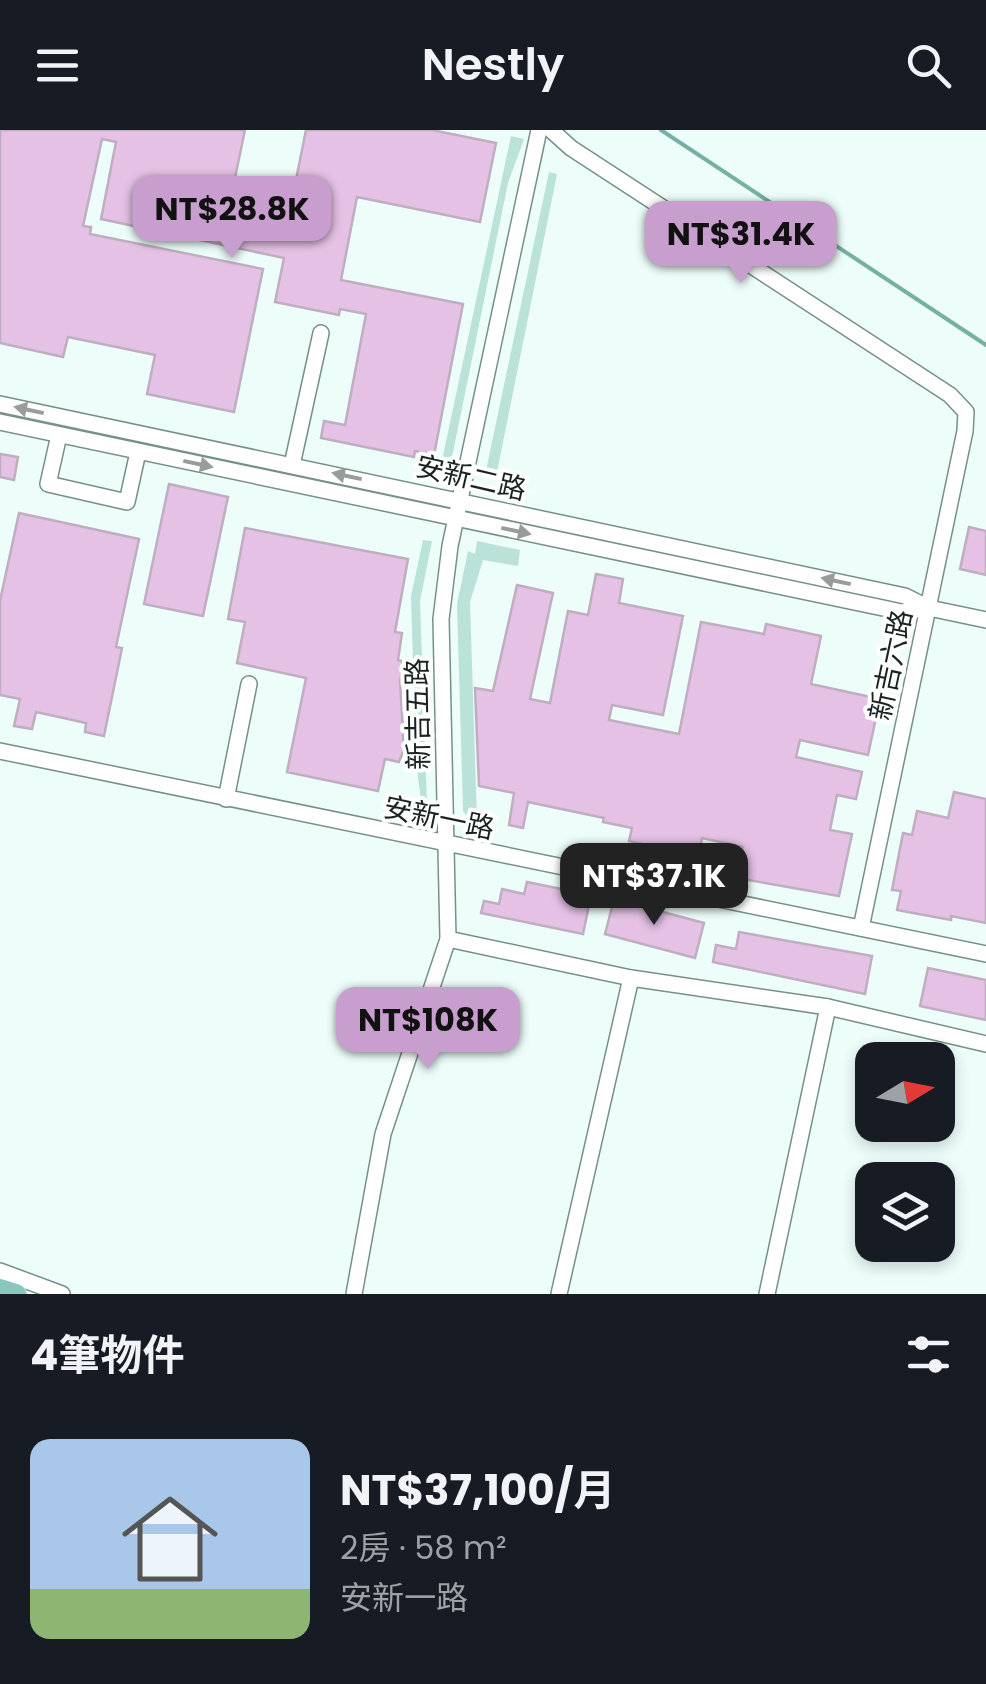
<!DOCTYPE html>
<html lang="zh-TW">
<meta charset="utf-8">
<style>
body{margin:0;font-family:Poppins,"Noto Sans TC",sans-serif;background:#20242c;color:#f1f3f6;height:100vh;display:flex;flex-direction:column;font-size:38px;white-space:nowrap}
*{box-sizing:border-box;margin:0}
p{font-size:32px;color:#9ea1a6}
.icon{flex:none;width:55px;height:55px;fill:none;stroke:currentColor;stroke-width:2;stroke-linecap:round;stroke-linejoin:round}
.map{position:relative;height:1164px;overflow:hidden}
.sheet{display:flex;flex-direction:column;background:#171b24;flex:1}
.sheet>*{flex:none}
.needle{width:65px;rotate:80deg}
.tools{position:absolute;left:855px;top:912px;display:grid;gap:20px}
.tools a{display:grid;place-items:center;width:100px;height:100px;border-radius:20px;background:#171b24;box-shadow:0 5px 15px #0003;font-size:50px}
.price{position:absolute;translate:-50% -85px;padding:0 22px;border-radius:20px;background:#c89ece;color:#111;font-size:32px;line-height:65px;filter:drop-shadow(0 2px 5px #0008)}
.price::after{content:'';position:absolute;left:50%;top:60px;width:30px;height:22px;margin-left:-15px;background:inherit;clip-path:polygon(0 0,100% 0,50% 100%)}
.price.active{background:#222;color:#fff}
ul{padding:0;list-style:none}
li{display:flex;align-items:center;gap:30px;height:250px;padding:0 30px}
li+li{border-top:2px solid #363941}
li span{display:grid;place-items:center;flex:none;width:280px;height:200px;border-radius:20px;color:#555}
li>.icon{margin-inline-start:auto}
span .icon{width:120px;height:120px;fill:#fffc;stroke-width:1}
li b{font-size:42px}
h2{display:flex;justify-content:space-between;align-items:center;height:120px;padding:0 30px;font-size:42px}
header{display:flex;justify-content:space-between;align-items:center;height:130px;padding:0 30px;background:#171b24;font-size:45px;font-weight:600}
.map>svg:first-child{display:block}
</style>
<header><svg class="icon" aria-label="menu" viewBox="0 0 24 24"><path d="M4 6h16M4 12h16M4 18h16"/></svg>Nestly<svg class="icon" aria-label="search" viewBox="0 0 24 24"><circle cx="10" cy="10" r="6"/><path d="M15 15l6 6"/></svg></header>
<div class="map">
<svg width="986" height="1164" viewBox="0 0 986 1164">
<rect width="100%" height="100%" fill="#edfefa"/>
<!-- green -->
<g fill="#bae2d8">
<path d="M511 6 524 9 508 53 450 337 441 335Z"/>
<path d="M549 42 557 44 496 347 485 345Z"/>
<path d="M423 410 432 411 420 471 427 676 422 678 416 632 411 466Z"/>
<path d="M477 411 520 420 518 436 483 430 470 472 477 689 479 694 495 698 493 706 472 700 470 689 463 681 457 474 468 421 475 424Z"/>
</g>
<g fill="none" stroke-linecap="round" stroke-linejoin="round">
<!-- stream -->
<path stroke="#76b0a3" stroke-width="4" d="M661 0 986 215"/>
</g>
<!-- building -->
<g fill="#e4c1e5" stroke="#bfaebf" stroke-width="2.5">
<path d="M0 0H245L228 81 287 94 306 0H432L496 13 480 92 357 67 341 150 463 174 434 325 415 321 414 327 321 308 324 291 345 295 366 184 340 179 339 185 275 172 284 128 101 89 116 12 102 9 83 96 91 97 90 104 263 139 234 282 147 264 155 225 68 207 63 227 0 213Z"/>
<path d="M0 324 18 327 14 350 0 347Z"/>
<path d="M169 354 228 367 203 486 144 474Z"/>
<path d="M19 383 139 409 116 517 122 518 104 606 85 602 86 593 36 582 32 599 14 596 20 569 0 565V471Z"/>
<path d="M969 397 986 401V445L960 439Z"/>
<path d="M245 398 408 429 395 502 402 503 398 530 405 532 400 550 404 619 399 632 385 629 378 661 287 642 306 548 237 533 245 492 228 489Z"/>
<path d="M596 444 623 449 619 473 683 486 663 585 612 575 609 590 679 604 701 492 764 504 766 494 821 506 811 554 880 569 868 625 800 610 796 627 862 642 856 669 837 665 830 700 852 704 839 766 737 748 743 717 702 708 697 734 654 725 656 717 629 711 632 698 603 692 604 688 528 672 523 698 509 695 514 663 479 656 475 558 493 561 517 455 553 463 530 569 550 573 568 481 588 485Z"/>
<path d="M954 662 986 669V793L951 786V790L897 780 901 761 892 760 903 703 912 705 917 681 948 688Z"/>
<path d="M527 752 591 765 583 804 481 783 484 771 499 774 502 759 524 764Z"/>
<path d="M614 769 704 793 695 828 605 804Z"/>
<path d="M739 802 872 826 865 864 713 832 716 815 736 819Z"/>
<path d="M928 838 986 850V890L920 876Z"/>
</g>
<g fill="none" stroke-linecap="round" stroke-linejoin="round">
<defs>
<g id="minor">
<path d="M551 0 571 18 950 265 966 282 965 301 861 798"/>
<path d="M0 274 905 466 929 478 986 490"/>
<path d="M0 292 902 482 929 478"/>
<path d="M59 305 48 354 127 372 138 322"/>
<path d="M292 335 321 203"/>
<path d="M0 621 986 824"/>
<path d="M226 669 249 554"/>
<path d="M448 809 631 848 828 877 986 914"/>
<path d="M0 1141 62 1164"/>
<path d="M354 1164 383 1004 448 809 441 489 450 416 539 0"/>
<path d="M559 1164 631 848"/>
<path d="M767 1164 828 877"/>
</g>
<path id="major" d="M0 1159 16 1164"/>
</defs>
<!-- minor casing -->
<use href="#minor" stroke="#769089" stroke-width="18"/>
<!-- major casing -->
<use href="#major" stroke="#dadcdb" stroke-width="22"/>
<!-- minor -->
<use href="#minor" stroke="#fff" stroke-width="15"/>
<!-- major -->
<use href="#major" stroke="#89c6bb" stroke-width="20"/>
</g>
<!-- one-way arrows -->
<defs><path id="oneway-solid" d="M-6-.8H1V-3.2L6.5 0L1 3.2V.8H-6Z" transform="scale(2.5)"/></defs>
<g fill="#989c9b">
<use href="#oneway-solid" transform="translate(29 280) rotate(-168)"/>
<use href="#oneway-solid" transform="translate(198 334) rotate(12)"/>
<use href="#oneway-solid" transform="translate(347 346) rotate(-168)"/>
<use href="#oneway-solid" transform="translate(516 401) rotate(12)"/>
<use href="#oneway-solid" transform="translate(836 451) rotate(-168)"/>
</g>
<g text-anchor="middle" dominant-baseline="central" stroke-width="8" stroke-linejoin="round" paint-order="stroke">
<!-- street labels -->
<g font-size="28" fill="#192421" stroke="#fff">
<text transform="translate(471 348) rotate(13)">安新二路</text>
<text transform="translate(891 535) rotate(-78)">新吉六路</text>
<text transform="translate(418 584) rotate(-91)">新吉五路</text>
<text transform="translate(439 688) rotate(12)">安新一路</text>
</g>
</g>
</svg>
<div class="tools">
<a><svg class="needle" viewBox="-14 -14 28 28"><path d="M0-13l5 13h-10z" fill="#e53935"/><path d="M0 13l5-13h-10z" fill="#9ea1a6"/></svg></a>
<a><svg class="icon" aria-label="layers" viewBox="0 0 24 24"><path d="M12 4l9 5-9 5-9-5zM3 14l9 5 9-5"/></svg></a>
</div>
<b class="price" style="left:232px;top:131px">NT$28.8K</b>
<b class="price" style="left:741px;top:156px">NT$31.4K</b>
<b class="price active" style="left:654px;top:798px">NT$37.1K</b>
<b class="price" style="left:428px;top:942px">NT$108K</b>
</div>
<section class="sheet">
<h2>4筆物件<svg class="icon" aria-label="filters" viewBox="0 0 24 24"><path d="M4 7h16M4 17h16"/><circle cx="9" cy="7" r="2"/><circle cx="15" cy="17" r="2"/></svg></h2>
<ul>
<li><span style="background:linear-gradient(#a9c7e8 75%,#8fb573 0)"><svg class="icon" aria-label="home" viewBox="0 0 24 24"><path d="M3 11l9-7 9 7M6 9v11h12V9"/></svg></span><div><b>NT$37,100/月</b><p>2房 · 58 m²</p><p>安新一路</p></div></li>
</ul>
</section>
